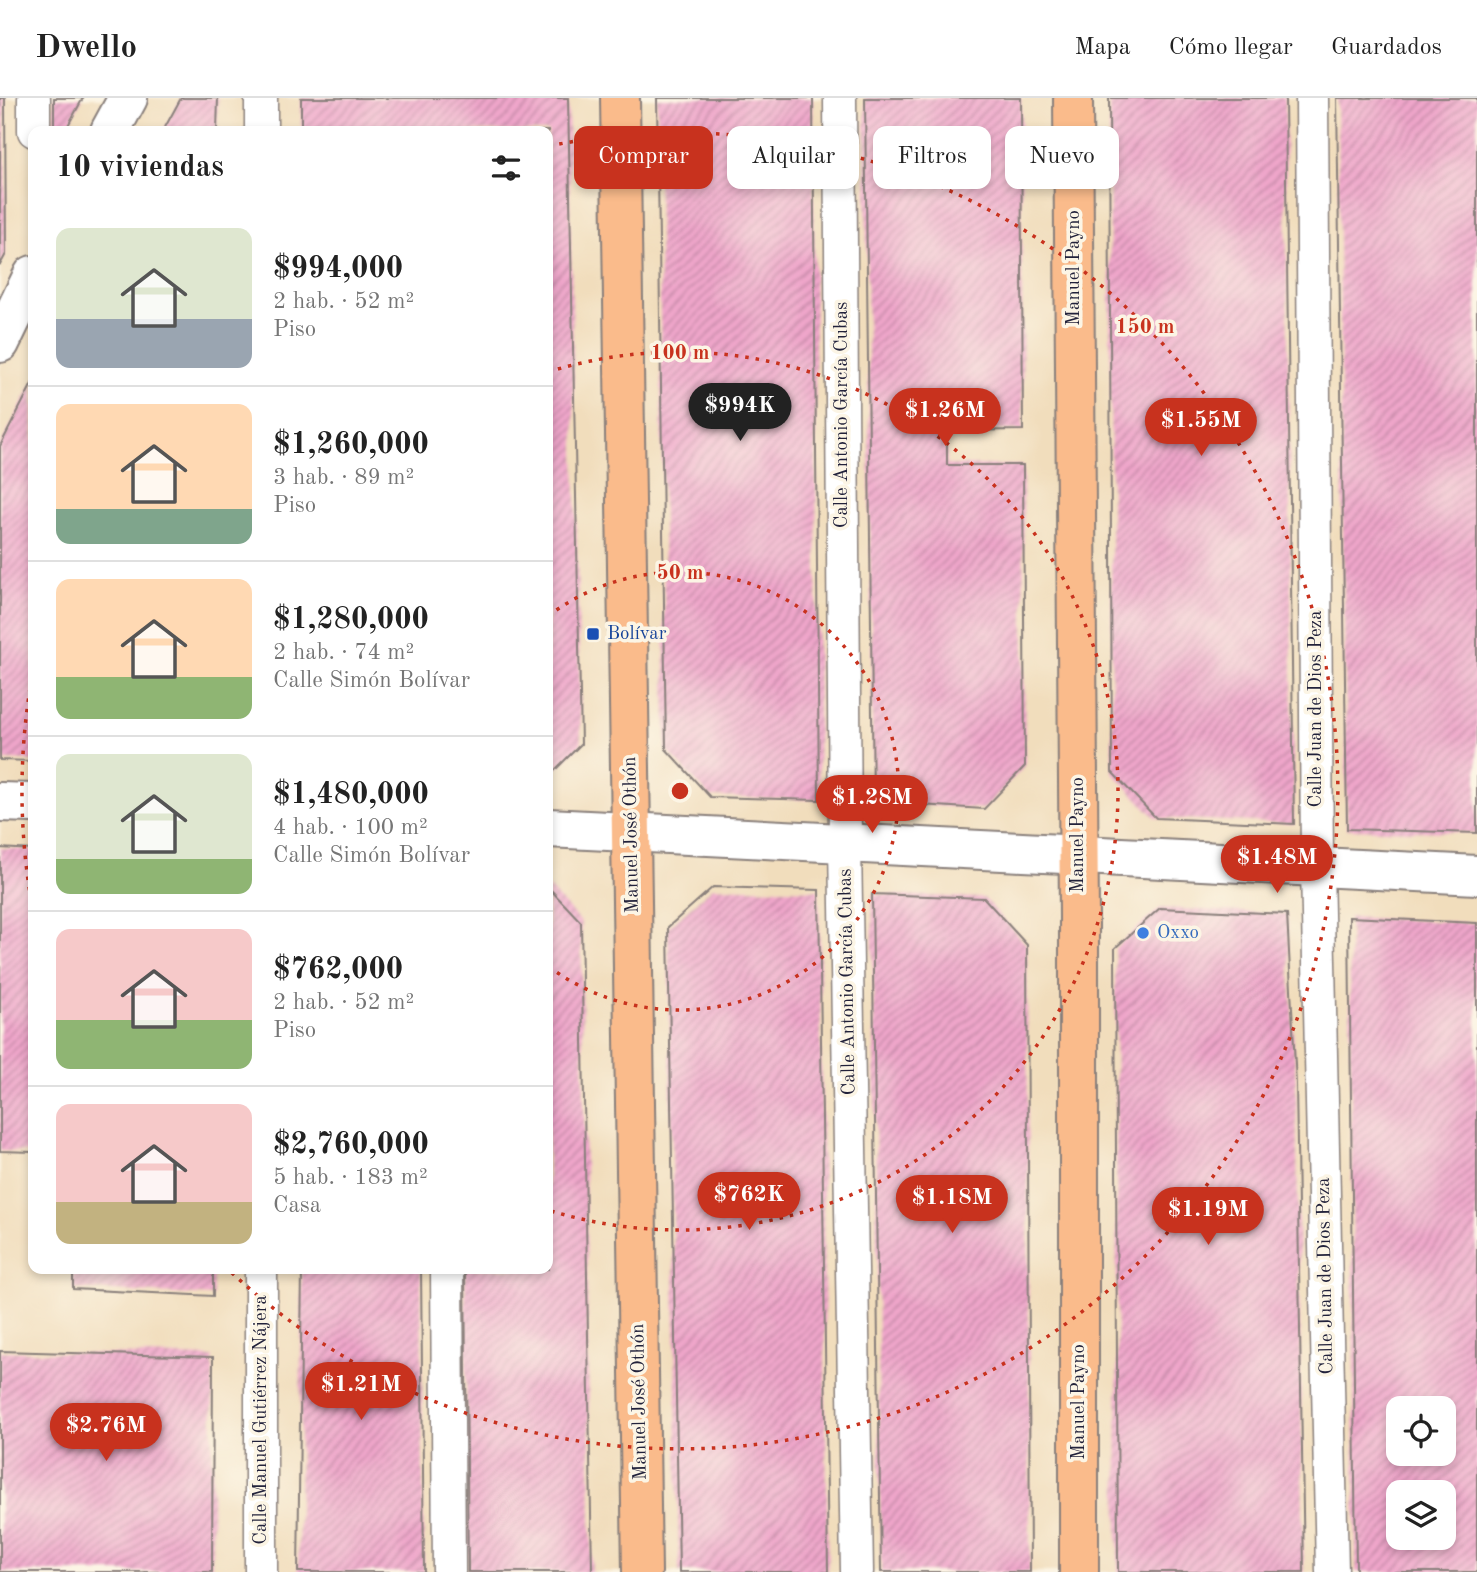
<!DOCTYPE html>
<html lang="es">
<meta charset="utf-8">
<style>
body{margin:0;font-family:"Old Standard TT",serif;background:#f6f6f6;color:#222;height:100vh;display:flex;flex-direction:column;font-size:26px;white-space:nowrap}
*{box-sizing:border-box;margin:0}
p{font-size:23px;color:#767676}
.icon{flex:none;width:38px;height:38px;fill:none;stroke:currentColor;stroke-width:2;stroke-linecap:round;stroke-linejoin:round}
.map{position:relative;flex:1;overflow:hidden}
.drawer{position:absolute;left:28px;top:28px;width:525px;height:1148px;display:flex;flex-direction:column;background:#fff;border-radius:14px;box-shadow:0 4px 10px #0003}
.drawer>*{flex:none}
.guide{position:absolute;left:574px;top:28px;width:665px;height:63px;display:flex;gap:14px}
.buttons{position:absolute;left:1386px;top:1298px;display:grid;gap:14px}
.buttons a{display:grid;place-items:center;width:70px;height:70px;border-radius:14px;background:#fff;box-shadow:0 4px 10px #0003;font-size:35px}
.price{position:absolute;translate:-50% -60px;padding:0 16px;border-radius:24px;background:#c8321e;color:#fff;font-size:23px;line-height:46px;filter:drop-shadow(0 2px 4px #0008)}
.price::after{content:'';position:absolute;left:50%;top:42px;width:21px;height:16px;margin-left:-10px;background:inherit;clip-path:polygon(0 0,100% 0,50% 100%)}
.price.selected{background:#222;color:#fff}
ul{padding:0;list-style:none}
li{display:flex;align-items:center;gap:21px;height:175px;padding:0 28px}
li+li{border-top:2px solid #e0e0e0}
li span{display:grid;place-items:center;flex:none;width:196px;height:140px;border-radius:14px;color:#555}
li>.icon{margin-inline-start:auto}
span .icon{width:84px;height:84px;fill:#fffc;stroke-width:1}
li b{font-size:30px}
h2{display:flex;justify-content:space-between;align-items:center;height:84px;padding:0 28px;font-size:30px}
.chip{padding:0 24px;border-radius:14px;background:#fff;box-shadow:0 4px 10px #0003;font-size:24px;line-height:63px}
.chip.selected{background:#c8321e;color:#fff}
header{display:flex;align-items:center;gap:42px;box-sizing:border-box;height:98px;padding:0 35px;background:#fff;border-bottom:2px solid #e0e0e0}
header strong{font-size:33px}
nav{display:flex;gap:38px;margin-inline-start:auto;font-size:24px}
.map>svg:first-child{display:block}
</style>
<header>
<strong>Dwello</strong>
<nav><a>Mapa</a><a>Cómo llegar</a><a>Guardados</a></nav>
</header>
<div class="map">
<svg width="1477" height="1474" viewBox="0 0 1477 1474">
<defs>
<pattern id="building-hatch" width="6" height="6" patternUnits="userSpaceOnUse" patternTransform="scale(1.75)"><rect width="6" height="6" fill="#efa6ca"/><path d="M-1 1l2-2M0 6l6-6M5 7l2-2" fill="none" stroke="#c187a5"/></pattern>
</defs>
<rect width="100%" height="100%" fill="#fcf5e5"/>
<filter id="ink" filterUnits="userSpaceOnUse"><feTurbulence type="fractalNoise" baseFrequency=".0143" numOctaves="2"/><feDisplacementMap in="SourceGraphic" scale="14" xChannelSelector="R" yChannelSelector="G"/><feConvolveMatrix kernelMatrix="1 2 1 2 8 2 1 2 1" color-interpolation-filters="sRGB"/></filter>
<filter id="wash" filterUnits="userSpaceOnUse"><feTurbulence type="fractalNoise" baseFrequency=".00686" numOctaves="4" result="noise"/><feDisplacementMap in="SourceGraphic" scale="28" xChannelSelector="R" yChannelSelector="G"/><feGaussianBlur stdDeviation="1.57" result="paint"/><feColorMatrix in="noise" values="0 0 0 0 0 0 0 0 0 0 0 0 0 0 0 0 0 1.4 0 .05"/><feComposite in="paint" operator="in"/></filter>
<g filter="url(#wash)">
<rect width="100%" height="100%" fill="#f1ddbc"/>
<g id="blocks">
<!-- building -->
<g fill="url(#building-hatch)" fill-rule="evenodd">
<path d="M0 0H5L6 156 0 167Z"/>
<path d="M54 0H83L65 33H54Z"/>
<path d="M181 0H218L217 33H163Z"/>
<path d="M301 0H568L581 646 548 679V33H301Z"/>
<path d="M657 0H813L819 702 710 699 666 651Z"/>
<path d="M865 0H1021L1023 332 947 333V367H1023L1025 668 984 711 873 704Z"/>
<path d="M1109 0H1285L1294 726 1156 720 1112 674Z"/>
<path d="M1337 0H1477V735L1347 731Z"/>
<path d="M33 284V663L0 662V348Z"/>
<path d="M0 750 33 752V1054L0 1053Z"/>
<path d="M548 789 581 824 592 1474H468L465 1171H548Z"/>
<path d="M713 789 819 792 828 1474H679L668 829Z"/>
<path d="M872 796 984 800 1027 847 1030 1474H881Z"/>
<path d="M1160 810 1287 816 1296 986 1304 1474H1118L1115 850Z"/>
<path d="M1349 819 1477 825V1474H1356ZM1398 1311H1444V1356H1398ZM1398 1395H1444V1440H1398Z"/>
<path d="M73 1171H213V1198L73 1191Z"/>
<path d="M302 1171H421L424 1474H298Z"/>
<path d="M0 1253 213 1259 212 1474H0Z"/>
</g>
</g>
</g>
<g filter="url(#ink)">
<use href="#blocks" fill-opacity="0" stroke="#8a807c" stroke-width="2"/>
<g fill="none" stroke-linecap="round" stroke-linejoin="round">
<defs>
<g id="minor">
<path d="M840 0 845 746 857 1474"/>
<path d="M1312 0 1317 769 1332 1474"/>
<path d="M34 33V0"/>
<path d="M261 33V0"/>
<path d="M261 1171V1474"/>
<path d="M447 1171 449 1474"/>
</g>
<g id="tertiary">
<path d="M110 33 128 0"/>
<path d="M0 245 33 177"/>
<path d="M0 704 33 705"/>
<path d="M548 730 1477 777"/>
</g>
<g id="primary">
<path d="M620 0 642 1474"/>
<path d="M1073 0 1079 819V1474"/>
</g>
</defs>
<!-- minor casing -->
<use href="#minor" stroke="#8a807c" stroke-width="35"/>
<!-- tertiary casing -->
<use href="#tertiary" stroke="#8a807c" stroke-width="42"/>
<!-- primary casing -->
<use href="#primary" stroke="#8a807c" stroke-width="42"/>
<!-- minor -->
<use href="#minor" stroke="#fff" stroke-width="32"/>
<!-- tertiary -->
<use href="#tertiary" stroke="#fff" stroke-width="38"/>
<!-- primary -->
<use href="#primary" stroke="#fabb8b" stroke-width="38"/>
</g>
</g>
<!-- distance rings -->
<g fill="none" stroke="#c8321e" stroke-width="3.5" stroke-dasharray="3.5 7">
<path d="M548 518A219 219 0 1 1 548 868"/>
<path d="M548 274A439 439 0 1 1 548 1112"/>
<path d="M33 813A658 658 0 0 1 33 573M549 48A658 658 0 1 1 231 1174"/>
</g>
<!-- markers -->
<rect fill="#1a4fb4" stroke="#fcf5e5" stroke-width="2.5" x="586" y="529" width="14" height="14" rx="3.5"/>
<circle fill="#3f7fe0" stroke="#fcf5e5" stroke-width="2.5" cx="1143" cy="835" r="7"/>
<g text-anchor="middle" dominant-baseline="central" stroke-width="7" stroke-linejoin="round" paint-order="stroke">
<!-- street labels -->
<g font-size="19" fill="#22223b" stroke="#fcf5e5">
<text transform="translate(1074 170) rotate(-90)">Manuel Payno</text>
<text transform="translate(842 317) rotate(-90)">Calle Antonio García Cubas</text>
<text transform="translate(1316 611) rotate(-90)">Calle Juan de Dios Peza</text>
<text transform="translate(632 737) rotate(-91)">Manuel José Othón</text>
<text transform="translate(1078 737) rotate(-90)">Manuel Payno</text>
<text transform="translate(848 884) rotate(-91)">Calle Antonio García Cubas</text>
<text transform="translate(1326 1178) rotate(-91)">Calle Juan de Dios Peza</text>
<text transform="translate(640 1304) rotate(-91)">Manuel José Othón</text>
<text transform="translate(1079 1304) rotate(-90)">Manuel Payno</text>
<text transform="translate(261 1322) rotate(-90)">Calle Manuel Gutiérrez Nájera</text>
</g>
<!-- transit labels -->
<g font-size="19" fill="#164399" stroke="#fcf5e5" text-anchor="start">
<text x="607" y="536">Bolívar</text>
</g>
<!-- shop labels -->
<g font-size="19" fill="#366cbe" stroke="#fcf5e5" text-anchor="start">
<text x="1157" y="835">Oxxo</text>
</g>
</g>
<circle cx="680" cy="693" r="10" fill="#c8321e" stroke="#fcf5e5" stroke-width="3.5"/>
<g font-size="21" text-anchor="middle" font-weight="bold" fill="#c8321e" stroke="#fcf5e5" stroke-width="7" stroke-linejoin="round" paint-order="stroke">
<text x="1145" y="235">150 m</text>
<text x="680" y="261">100 m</text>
<text x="680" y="481">50 m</text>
</g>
</svg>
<div class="buttons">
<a><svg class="icon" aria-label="locate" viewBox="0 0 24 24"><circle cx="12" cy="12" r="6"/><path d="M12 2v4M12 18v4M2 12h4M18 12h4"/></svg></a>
<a><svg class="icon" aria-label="layers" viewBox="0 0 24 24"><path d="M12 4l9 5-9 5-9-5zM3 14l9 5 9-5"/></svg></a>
</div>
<b class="price selected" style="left:740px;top:345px">$994K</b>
<b class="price" style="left:945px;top:350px">$1.26M</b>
<b class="price" style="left:1201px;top:360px">$1.55M</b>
<b class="price" style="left:872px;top:737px">$1.28M</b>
<b class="price" style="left:1277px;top:797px">$1.48M</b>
<b class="price" style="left:749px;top:1134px">$762K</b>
<b class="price" style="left:952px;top:1137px">$1.18M</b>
<b class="price" style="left:1208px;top:1149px">$1.19M</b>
<b class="price" style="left:361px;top:1324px">$1.21M</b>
<b class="price" style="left:106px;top:1365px">$2.76M</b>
<div class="guide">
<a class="chip selected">Comprar</a>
<a class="chip">Alquilar</a>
<a class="chip">Filtros</a>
<a class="chip">Nuevo</a>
</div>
<section class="drawer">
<h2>10 viviendas<svg class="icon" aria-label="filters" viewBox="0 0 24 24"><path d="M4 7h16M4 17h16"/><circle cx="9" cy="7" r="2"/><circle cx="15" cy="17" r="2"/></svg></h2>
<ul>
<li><span style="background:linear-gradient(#dfe7d0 65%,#9aa5b1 0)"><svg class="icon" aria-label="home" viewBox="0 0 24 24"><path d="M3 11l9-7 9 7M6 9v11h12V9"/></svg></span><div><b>$994,000</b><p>2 hab. · 52 m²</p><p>Piso</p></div></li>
<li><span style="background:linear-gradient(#ffd9b3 75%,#7fa58c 0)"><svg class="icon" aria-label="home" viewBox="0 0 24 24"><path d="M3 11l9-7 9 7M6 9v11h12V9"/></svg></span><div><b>$1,260,000</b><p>3 hab. · 89 m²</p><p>Piso</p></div></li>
<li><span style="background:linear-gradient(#ffd9b3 70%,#8fb573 0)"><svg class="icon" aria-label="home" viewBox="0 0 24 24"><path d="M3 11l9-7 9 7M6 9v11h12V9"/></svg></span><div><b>$1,280,000</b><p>2 hab. · 74 m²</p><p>Calle Simón Bolívar</p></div></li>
<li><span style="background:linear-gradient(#dfe7d0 75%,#8fb573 0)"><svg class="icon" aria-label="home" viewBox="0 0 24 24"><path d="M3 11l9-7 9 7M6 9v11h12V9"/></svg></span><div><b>$1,480,000</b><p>4 hab. · 100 m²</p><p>Calle Simón Bolívar</p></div></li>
<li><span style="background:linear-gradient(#f6c9c9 65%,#8fb573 0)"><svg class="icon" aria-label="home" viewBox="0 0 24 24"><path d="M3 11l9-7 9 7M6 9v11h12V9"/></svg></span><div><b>$762,000</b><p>2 hab. · 52 m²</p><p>Piso</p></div></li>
<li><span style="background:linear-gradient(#f6c9c9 70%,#c2b280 0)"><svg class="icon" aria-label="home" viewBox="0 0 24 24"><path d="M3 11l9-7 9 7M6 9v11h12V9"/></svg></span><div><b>$2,760,000</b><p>5 hab. · 183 m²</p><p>Casa</p></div></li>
</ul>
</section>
</div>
